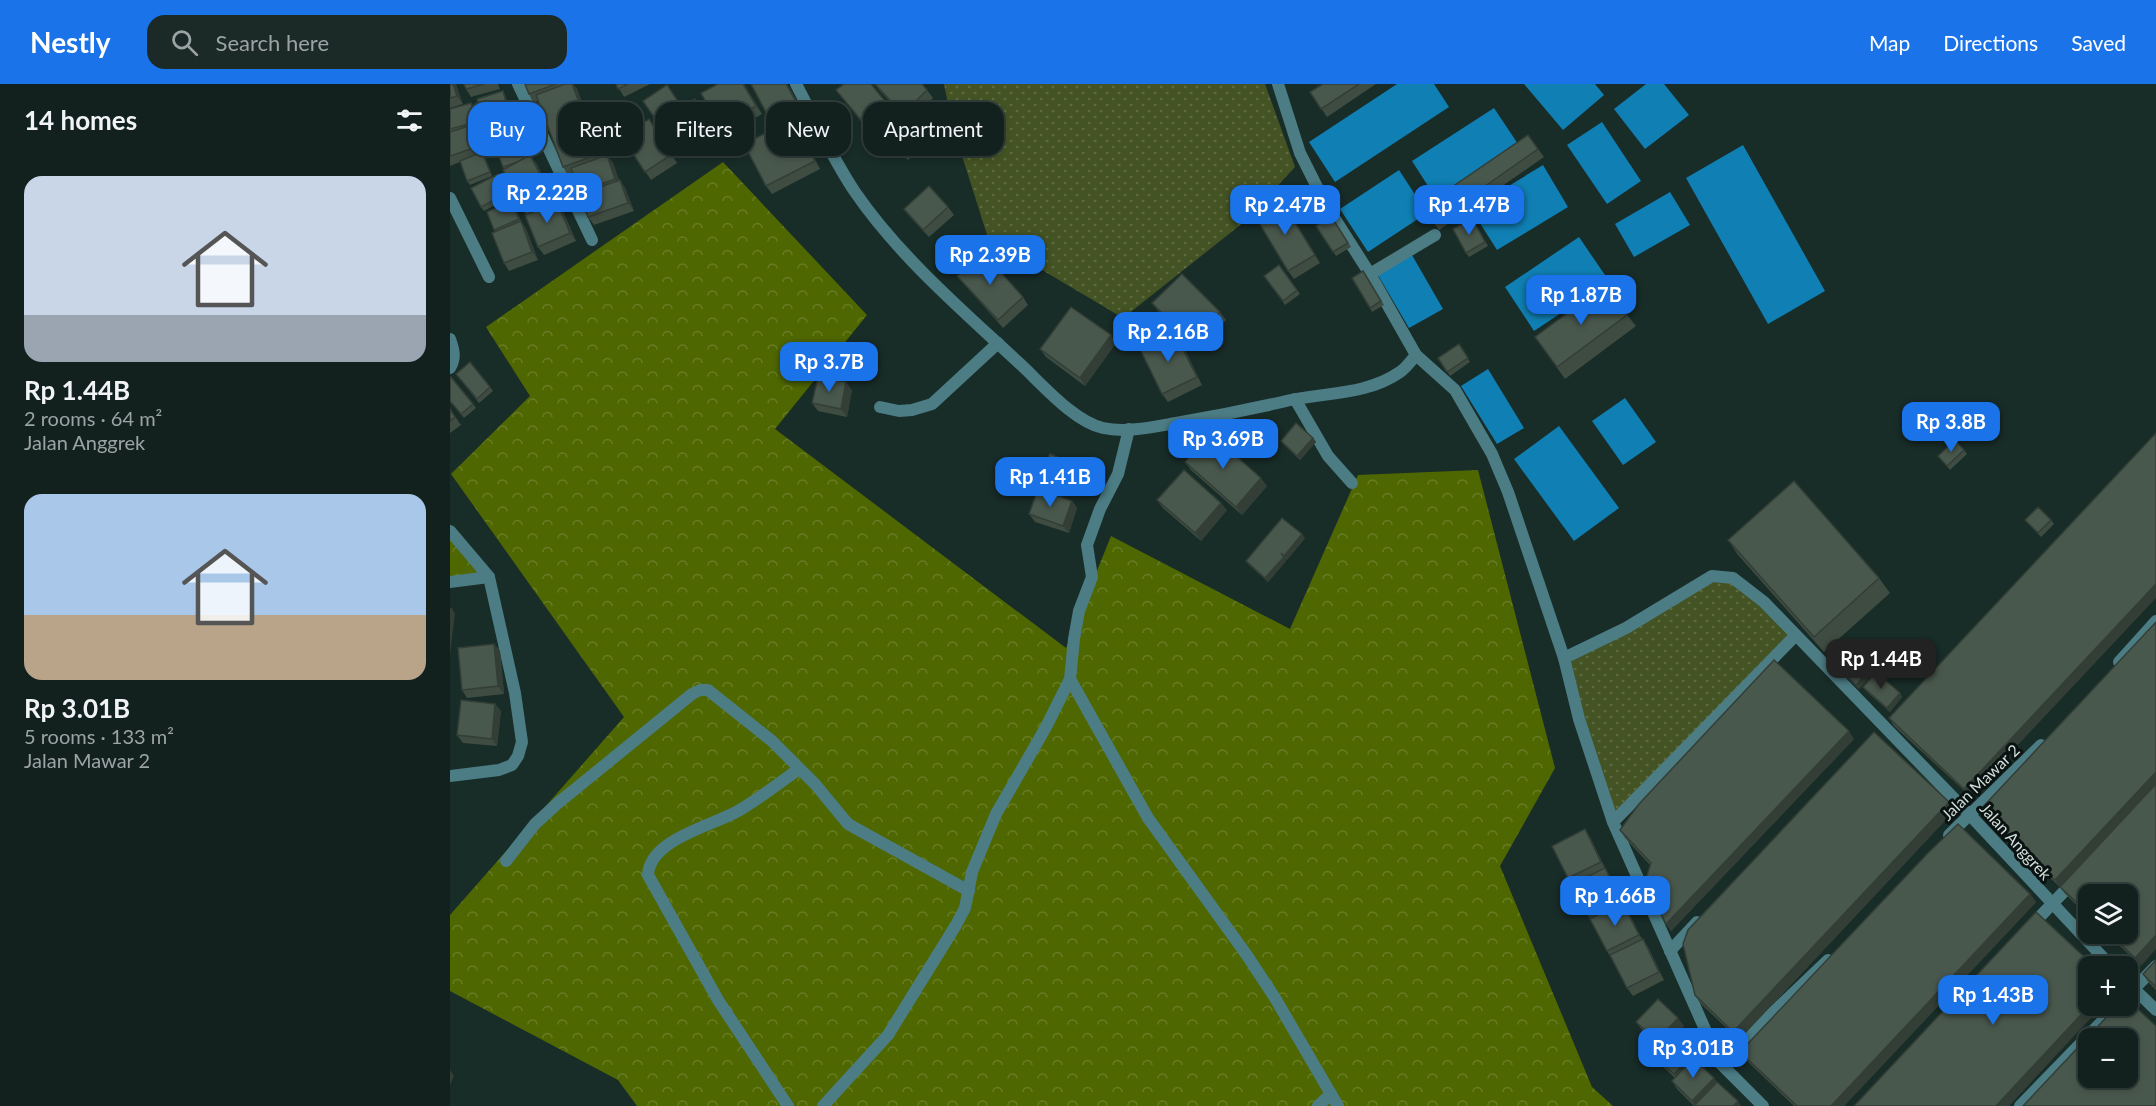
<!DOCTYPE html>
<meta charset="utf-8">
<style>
body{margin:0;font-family:Lato,sans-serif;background:#1b2927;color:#f1f3f6;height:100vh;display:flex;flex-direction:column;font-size:22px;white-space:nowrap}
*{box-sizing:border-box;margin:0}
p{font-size:20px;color:#9ca3a4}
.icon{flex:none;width:33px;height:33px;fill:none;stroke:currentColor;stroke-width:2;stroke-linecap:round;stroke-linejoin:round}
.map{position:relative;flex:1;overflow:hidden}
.side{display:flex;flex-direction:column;background:#12211e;width:450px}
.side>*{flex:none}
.hud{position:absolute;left:18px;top:18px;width:570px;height:54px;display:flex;gap:12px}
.buttons{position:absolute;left:1628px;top:800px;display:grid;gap:12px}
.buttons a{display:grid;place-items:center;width:60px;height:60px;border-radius:12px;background:#12211e;box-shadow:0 3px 9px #0003,0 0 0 2px #313e3c;font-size:30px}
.price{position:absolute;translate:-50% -51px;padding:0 14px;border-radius:12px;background:#1a73e8;color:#fff;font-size:20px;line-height:39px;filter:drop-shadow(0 2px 3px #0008)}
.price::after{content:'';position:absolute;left:50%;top:36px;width:18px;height:14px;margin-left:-9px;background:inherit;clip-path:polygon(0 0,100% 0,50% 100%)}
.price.selected{background:#222;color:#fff}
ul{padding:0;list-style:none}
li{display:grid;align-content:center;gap:12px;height:318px;padding:0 24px}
li span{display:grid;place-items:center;height:186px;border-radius:18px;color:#555}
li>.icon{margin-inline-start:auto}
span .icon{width:108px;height:108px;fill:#fffc;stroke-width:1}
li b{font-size:26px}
h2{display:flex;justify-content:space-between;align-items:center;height:72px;padding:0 24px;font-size:26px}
.pill{padding:0 21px;border-radius:18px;background:#12211e;box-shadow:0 3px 9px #0003,0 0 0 2px #313e3c;font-size:21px;line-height:54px}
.pill.selected{background:#1a73e8;color:#fff}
header{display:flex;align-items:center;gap:36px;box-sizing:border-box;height:84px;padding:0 30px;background:#1a73e8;color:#fff}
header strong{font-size:28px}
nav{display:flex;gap:33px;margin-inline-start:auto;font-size:21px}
.search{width:420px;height:54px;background:#1b2927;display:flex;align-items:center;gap:15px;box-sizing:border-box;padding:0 21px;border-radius:18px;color:#9ca3a4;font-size:22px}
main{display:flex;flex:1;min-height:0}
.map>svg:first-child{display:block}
</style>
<header>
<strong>Nestly</strong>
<div class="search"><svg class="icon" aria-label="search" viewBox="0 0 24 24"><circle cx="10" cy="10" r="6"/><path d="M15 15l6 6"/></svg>Search here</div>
<nav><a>Map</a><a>Directions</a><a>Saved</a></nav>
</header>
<main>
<section class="side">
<h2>14 homes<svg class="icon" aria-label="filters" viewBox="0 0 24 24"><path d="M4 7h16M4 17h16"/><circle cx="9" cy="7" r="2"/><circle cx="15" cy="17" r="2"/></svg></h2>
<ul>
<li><span style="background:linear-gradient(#c9d6e8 75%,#9aa5b1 0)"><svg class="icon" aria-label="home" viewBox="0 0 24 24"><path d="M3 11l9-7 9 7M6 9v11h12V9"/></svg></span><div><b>Rp 1.44B</b><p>2 rooms · 64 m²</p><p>Jalan Anggrek</p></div></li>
<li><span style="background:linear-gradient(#a9c7e8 65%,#b9a48a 0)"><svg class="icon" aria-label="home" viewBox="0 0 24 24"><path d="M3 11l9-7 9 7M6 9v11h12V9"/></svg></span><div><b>Rp 3.01B</b><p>5 rooms · 133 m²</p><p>Jalan Mawar 2</p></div></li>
</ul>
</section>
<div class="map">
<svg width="1706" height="1022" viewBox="0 0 1706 1022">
<defs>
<pattern id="grass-dots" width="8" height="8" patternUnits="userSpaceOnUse" patternTransform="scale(1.5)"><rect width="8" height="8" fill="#445323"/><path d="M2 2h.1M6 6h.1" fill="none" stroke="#5e6b42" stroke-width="1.8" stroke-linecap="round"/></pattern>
<pattern id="forest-crowns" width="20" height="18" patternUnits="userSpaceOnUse" patternTransform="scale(1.5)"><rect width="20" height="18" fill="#4f6700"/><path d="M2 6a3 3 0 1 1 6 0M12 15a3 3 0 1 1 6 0" fill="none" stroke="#677c25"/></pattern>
</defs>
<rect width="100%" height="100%" fill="#182c28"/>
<!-- grass -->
<g fill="url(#grass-dots)">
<path d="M494 0H815L845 83 794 138 673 234 538 154 502 40Z"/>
<path d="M1262 492 1283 494 1345 552 1163 738 1114 574Z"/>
</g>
<!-- forest -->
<g fill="url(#forest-crowns)">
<path d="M273 78 417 231 325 345 616 564 661 452 840 545 908 391 1028 386 1105 684 1050 782 1142 1003 1163 1022H187L168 996 0 907V831L174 633 1 390 80 312 36 243Z"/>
<path d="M0 447 39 493 0 498Z"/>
</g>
<!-- water -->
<g fill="#107fb3">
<path d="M947 0H984L999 23 885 98 859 58Z"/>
<path d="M1074 0H1145L1154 11 1113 46Z"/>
<path d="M1196 0H1214L1239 31 1195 65 1164 25Z"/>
<path d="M1044 24 1070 63 987 116 962 77Z"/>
<path d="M1152 38 1191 97 1157 120 1117 61Z"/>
<path d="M1293 61 1375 207 1318 240 1236 94Z"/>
<path d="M1093 81 1118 123 1047 166 1021 125Z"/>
<path d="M949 86 977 129 918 168 890 125Z"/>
<path d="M1220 108 1240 141 1184 173 1165 140Z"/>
<path d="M1129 153 1159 197 1084 247 1055 203Z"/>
<path d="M962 171 993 225 959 244 928 191Z"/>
<path d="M1038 285 1074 344 1047 360 1011 302Z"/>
<path d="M1175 314 1206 358 1173 381 1142 337Z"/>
<path d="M1109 342 1169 424 1124 457 1064 375Z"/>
</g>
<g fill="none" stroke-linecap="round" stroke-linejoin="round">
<!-- minor -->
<g stroke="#4c7c84" stroke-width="12">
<path d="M68 0 142 156"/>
<path d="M346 0C365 36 382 74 405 108 449 172 511 225 568 278 591 299 623 337 653 344 676 349 703 343 726 339 762 333 797 326 832 318 871 308 916 312 950 288 956 284 961 277 966 271"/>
<path d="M828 0 850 69 876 121 920 190 966 271 1005 306 1042 370 1058 408 1114 574 1129 635 1163 738 1270 979 1313 1022"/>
<path d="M0 114 39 193"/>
<path d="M920 190 985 151"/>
<path d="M0 255C4 266 6 274 0 284"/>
<path d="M845 315 878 372 902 399"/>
<path d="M430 323 449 327 462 326 482 320 548 259"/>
<path d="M0 447 39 493 65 609 72 658 68 672 62 681 49 686 0 692"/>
<path d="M0 498 39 493"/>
<path d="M1114 574 1176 544 1262 492 1283 494 1314 518 1519 730 1661 882"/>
<path d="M1669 578 1706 537"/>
<path d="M620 595 698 734 796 870 825 914 888 1022"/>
<path d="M1163 738 1345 552"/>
<path d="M1499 751 1591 661"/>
<path d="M56 777 85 740 108 719 242 610 250 606H258L322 657 365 700 398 740 519 807"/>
<path d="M1581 842 1625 796"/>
<path d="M1220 867 1247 838"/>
<path d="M1677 898 1706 926"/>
<path d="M1677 912 1706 882"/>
<path d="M1270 979 1378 876"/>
<path d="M338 1022 268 916 198 791C200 755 262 742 288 727 309 715 329 699 349 685"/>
<path d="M373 1022 438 951 506 841 515 824 522 788 546 730 596 643 620 595 624 555 629 527 642 493 637 461 650 425 668 390 679 345"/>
<path d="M868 1022 881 1010"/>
<path d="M1570 1022 1668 921"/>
</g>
</g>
<!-- wall -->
<g fill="#3f4c42">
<path d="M0 0 13 20 0 24Z"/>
<path d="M14 0H48L50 5 21 13 16 5Z"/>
<path d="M75 0H123L127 5 152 73 163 79 169 96H170L175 104 184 127 144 141 138 133 123 90 118 91 113 83 88 17 84 18 79 10Z"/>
<path d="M166 0H200L174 13Z"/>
<path d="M294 0 312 30 275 51 270 43Z"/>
<path d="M301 0H337L351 24 324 40 318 32Z"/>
<path d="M425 0 477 6 483 14 466 31 478 43 483 51 458 76 442 60 438 54 430 61 386 6 448 33 451 37 455 34 429 6Z"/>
<path d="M873 0H926L877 33 860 8Z"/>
<path d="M53 7 55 11 61 29 35 37 33 33Z"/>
<path d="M193 17 231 22 251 23 263 47 227 66Z"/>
<path d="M21 19 24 23 28 39 34 47 41 68 34 71 42 92 20 101 17 97 10 78 0 82V25Z"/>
<path d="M65 33 73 52 46 63 44 59Z"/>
<path d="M204 43 227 79 201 96 172 53Z"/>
<path d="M349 43 370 85 322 110 316 102Z"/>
<path d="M1078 51 1094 73 989 146 973 123Z"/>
<path d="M69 56 72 60 77 73 86 79 100 105 106 118 112 125 126 157 94 171 88 163 69 114 53 83Z"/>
<path d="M48 90 61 113 34 127 31 123Z"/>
<path d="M831 116 870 179 844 195 838 187Z"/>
<path d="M61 117 64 121 72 139 76 145 88 176 59 187 54 179 45 147 37 128Z"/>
<path d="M498 123 504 131 479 153 460 133 454 125Z"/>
<path d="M881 132 901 163 886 172 866 142Z"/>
<path d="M1022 134 1038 162 1019 173 1016 169Z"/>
<path d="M829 181 850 210 835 221 814 192Z"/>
<path d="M916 191 934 221 922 228 920 224Z"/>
<path d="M507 192 573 213 578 221 553 244 513 199Z"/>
<path d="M702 219 770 228 776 236 746 266 708 227Z"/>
<path d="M1177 231 1186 242 1115 295 1085 253Z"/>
<path d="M724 248 730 256 752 301 718 318 712 310Z"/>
<path d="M666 259 635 302 596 273 590 265Z"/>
<path d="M1009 260 1020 278 1000 292 988 274Z"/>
<path d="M9 294 40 303 43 307 29 319Z"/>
<path d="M402 306 397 333 368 327 362 319Z"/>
<path d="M0 317 23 320 26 324 14 334Z"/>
<path d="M0 325 11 341 0 349Z"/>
<path d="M1706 349 1520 712 1444 642 1439 634Z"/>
<path d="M863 354 866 358 850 376 834 361 831 357Z"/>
<path d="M1514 366 1517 370 1500 386 1488 372Z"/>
<path d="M735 378 817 402 792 431 741 386Z"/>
<path d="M630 386 621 407 593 395 590 391Z"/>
<path d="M707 416 777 426 751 457 713 424Z"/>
<path d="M622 417 627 424 619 449 585 438 579 430Z"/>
<path d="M1575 436H1601L1604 440 1591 453Z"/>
<path d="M855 454 837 476 834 474 836 477 818 498 799 481 796 477Z"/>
<path d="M1278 456 1429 494 1440 509 1374 568 1288 471Z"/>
<path d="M1706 538 1691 882 1656 849H1677L1638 810V832L1615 810 1611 804 1535 734 1530 726Z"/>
<path d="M44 560 50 567 54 610 17 614 12 606Z"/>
<path d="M1421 584 1424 588 1409 605 1396 593 1393 589Z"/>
<path d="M1413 603 1450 609 1452 613 1440 628 1416 607Z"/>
<path d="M45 620 51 627 47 662 13 659 7 651Z"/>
<path d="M1404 655 1221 847 1216 840 1200 781 1175 754 1170 746Z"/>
<path d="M1499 718 1505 726 1289 956 1250 919 1245 911Z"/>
<path d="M1140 753 1156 786 1160 792 1192 855 1198 863 1214 896 1183 912 1177 904 1162 875 1157 867 1122 800 1118 794Z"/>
<path d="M1580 810 1586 818 1394 1022H1344L1296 976 1290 968Z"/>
<path d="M1706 876V906L1698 898 1693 890Z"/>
<path d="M1186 938 1234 942 1227 949 1251 975 1248 979 1291 1022H1244L1227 1005 1222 997 1225 994 1209 979 1203 971 1210 963 1192 946Z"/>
</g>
<!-- shaded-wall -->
<g fill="#333e36">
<path d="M3 0H6L13 20 7 12Z"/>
<path d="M122 0 127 5 154 78 149 70Z"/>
<path d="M293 0H294L312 30 306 22Z"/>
<path d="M336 0H337L351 24 345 16Z"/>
<path d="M53 7 55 11 61 29 58 25Z"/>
<path d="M245 15 251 23 263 47 257 39Z"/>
<path d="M21 19 24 23 28 39 34 47 41 68 35 60 29 42 26 38Z"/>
<path d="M62 29 65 33 73 52 70 48Z"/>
<path d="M343 35 349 43 370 85 365 77Z"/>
<path d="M69 56 72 60 79 79 76 75Z"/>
<path d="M32 68 35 72 42 92 40 88Z"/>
<path d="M80 71 86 79 100 105 110 126 107 122 98 102 93 96Z"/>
<path d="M157 71 163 79 171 103 165 95Z"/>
<path d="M170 96 175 104 184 127 178 119Z"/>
<path d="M831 116 837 124 870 179 865 171Z"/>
<path d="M107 118 112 125 126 157 120 149Z"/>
<path d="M71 137 76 145 88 176 82 168Z"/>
<path d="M724 248 730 256 752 301 747 293Z"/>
<path d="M661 251 666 259 635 302 630 294Z"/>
<path d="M396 298 402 306 397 333 391 325Z"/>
<path d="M863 354 866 358 850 376 847 372Z"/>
<path d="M628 382 630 386 621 407 618 403Z"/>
<path d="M811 394 817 402 792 431 786 423Z"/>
<path d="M622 417 627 424 619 449 613 442Z"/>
<path d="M771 419 777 426 751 457 745 449Z"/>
<path d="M852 450 855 454 837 476 834 472Z"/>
<path d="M834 473 836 477 818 498 815 494Z"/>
<path d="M1706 500V514L1520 712 1514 705Z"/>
<path d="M2 525 5 529 0 571V545Z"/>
<path d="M44 560 50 567 54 610 48 602Z"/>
<path d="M1421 584 1424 588 1409 605 1406 601Z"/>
<path d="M1450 609 1452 613 1440 628 1437 624Z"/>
<path d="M45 620 51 627 47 662 42 655Z"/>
<path d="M1399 647 1404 655 1221 847 1216 840Z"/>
<path d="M1706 688V702L1610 804 1605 796Z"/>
<path d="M1499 718 1505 726 1289 956 1283 948Z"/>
<path d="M1135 745 1140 753 1156 786 1151 778Z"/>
<path d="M1155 784 1160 792 1194 859 1189 851Z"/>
<path d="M1580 810 1586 818 1394 1022H1381Z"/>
<path d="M1706 851V865L1691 882 1685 874Z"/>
<path d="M1193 855 1198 863 1214 896 1209 888Z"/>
<path d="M1640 921H1653L1559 1022H1546Z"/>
<path d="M1228 934 1234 942 1212 965 1207 957Z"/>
<path d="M1245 967 1251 975 1229 998 1224 990Z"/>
<path d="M0 986 4 992 0 1001Z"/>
<path d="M1264 994 1269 1002 1245 1022 1242 1017Z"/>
<path d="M1288 1017 1291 1022H1283Z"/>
</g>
<!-- building -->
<g fill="#49584d" stroke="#333e36" stroke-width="1.5" fill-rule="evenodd">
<path d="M0 0H3L7 12 0 14Z"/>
<path d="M14 0H34L16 5Z"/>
<path d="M75 0H106L79 10Z"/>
<path d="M115 0H122L149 70 113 83 86 11Z"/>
<path d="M166 0H178L168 5Z"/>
<path d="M268 0H293L306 22 270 43 251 9Z"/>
<path d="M301 0H336L345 16 318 32Z"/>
<path d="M394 0H421L448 33 425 53 386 6Z"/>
<path d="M425 0H472L477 6 453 30Z"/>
<path d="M873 0H909L871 25 860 8Z"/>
<path d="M217 1 231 22 245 15 257 39 221 58 193 17Z"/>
<path d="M53 7 58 25 33 33 27 15Z"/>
<path d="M21 19 26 38 0 45V25Z"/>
<path d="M462 27 478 43 452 68 436 52Z"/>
<path d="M62 29 70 48 44 59 36 40Z"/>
<path d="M199 35 221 71 195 88 172 53Z"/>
<path d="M343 35 365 77 316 102 294 60Z"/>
<path d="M28 39 35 60 0 72V48Z"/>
<path d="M1078 51 1088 65 984 138 973 123Z"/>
<path d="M69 56 75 74 67 78 53 83 46 65Z"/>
<path d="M32 68 40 88 17 97 10 77Z"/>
<path d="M80 71 93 96 66 110 53 86Z"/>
<path d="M157 71 165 95 129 108 121 84Z"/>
<path d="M48 90 58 109 31 123 21 104Z"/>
<path d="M170 96 178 119 138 133 130 110Z"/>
<path d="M98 101 105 118 76 131 69 114Z"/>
<path d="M479 102 498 123 473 146 454 125Z"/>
<path d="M831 116 865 171 838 187 805 132Z"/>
<path d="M61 117 69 135 44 146 37 128Z"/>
<path d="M107 118 120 149 88 163 75 131Z"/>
<path d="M881 132 898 159 883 168 866 142Z"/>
<path d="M1022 134 1035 158 1016 169 1003 145Z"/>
<path d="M71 137 82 168 54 179 42 149Z"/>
<path d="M533 168 573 213 548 236 507 192Z"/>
<path d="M829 181 847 206 833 217 814 192Z"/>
<path d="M913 187 931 217 920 224 902 194Z"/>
<path d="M732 190 770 228 740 258 702 219Z"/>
<path d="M1155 201 1177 231 1107 283 1085 253Z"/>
<path d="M621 223 661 251 630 294 590 265Z"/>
<path d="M724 248 747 293 712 310 690 265Z"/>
<path d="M1009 260 1018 274 997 288 988 274Z"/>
<path d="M20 278 40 303 27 315 6 290Z"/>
<path d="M1 293 23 320 11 330 0 317V294Z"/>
<path d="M368 293 396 298 391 325 362 319Z"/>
<path d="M0 325 5 333 0 337Z"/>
<path d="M846 339 863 354 847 372 831 357Z"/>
<path d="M760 349 811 394 786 423 735 378Z"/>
<path d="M1706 349V500L1514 705 1439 634Z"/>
<path d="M1505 356 1514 366 1497 382 1488 372Z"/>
<path d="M600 370 628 382 618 403 590 391Z"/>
<path d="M734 386 771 419 745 449 707 416Z"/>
<path d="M1344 397 1429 494 1364 553 1278 456Z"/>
<path d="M588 405 622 417 613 442 579 430Z"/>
<path d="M1588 423 1601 436 1588 449 1575 436Z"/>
<path d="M832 434 852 450 834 472 831 469 834 473 815 494 796 477Z"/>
<path d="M0 525H2L0 545Z"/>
<path d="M1706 538V688L1605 796 1530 726Z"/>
<path d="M44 560 48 602 12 606 8 564Z"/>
<path d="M1408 572 1421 584 1406 601 1393 589Z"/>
<path d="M1324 576 1399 647 1216 840 1195 797 1201 779 1170 746 1189 720Z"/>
<path d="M1426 588 1450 609 1437 624 1413 603Z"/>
<path d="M11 616 45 620 42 655 7 651Z"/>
<path d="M1424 648 1499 718 1283 948 1245 911 1233 860 1238 846Z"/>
<path d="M1706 700V851L1685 874 1659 849H1677V810H1638V829L1610 803Z"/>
<path d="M1508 740 1580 810 1381 1022H1347L1290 968 1478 769Z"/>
<path d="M1135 745 1151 778 1118 794 1102 762Z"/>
<path d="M1155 784 1171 817 1139 833 1122 800Z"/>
<path d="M1172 818 1189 851 1157 867 1140 835Z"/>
<path d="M1586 828 1644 882H1638V921H1640L1546 1022H1404Z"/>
<path d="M1193 855 1209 888 1177 904 1160 871Z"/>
<path d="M1706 876V903L1693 890Z"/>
<path d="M1208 915 1228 934 1207 957 1186 938Z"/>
<path d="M1677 915 1706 942V1022H1573L1668 921H1677ZM1638 954H1677V993H1638Z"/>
<path d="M1225 948 1245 967 1224 990 1203 971Z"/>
<path d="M1243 974 1264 994 1242 1017 1222 997Z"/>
<path d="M1267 998 1288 1017 1283 1022H1246L1245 1021Z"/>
</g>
<g text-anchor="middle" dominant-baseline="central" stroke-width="6" stroke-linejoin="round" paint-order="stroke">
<!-- street labels -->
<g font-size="16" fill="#d3dfdc" stroke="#0a1311">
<text transform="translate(1530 698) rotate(-44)">Jalan Mawar 2</text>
<text transform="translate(1566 757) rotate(48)">Jalan Anggrek</text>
</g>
</g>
</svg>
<div class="buttons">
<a><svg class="icon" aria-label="layers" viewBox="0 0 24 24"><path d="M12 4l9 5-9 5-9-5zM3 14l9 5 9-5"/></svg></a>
<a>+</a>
<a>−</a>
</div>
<b class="price" style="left:97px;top:140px">Rp 2.22B</b>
<b class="price" style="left:835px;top:152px">Rp 2.47B</b>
<b class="price" style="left:1019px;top:152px">Rp 1.47B</b>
<b class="price" style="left:540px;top:202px">Rp 2.39B</b>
<b class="price" style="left:1131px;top:242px">Rp 1.87B</b>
<b class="price" style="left:718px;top:279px">Rp 2.16B</b>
<b class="price" style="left:379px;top:309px">Rp 3.7B</b>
<b class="price" style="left:1501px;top:369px">Rp 3.8B</b>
<b class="price" style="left:773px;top:386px">Rp 3.69B</b>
<b class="price" style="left:600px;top:424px">Rp 1.41B</b>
<b class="price selected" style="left:1431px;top:606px">Rp 1.44B</b>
<b class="price" style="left:1165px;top:843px">Rp 1.66B</b>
<b class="price" style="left:1543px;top:942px">Rp 1.43B</b>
<b class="price" style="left:1243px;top:995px">Rp 3.01B</b>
<div class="hud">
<a class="pill selected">Buy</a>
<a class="pill">Rent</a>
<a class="pill">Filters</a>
<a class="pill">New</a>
<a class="pill">Apartment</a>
</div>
</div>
</main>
